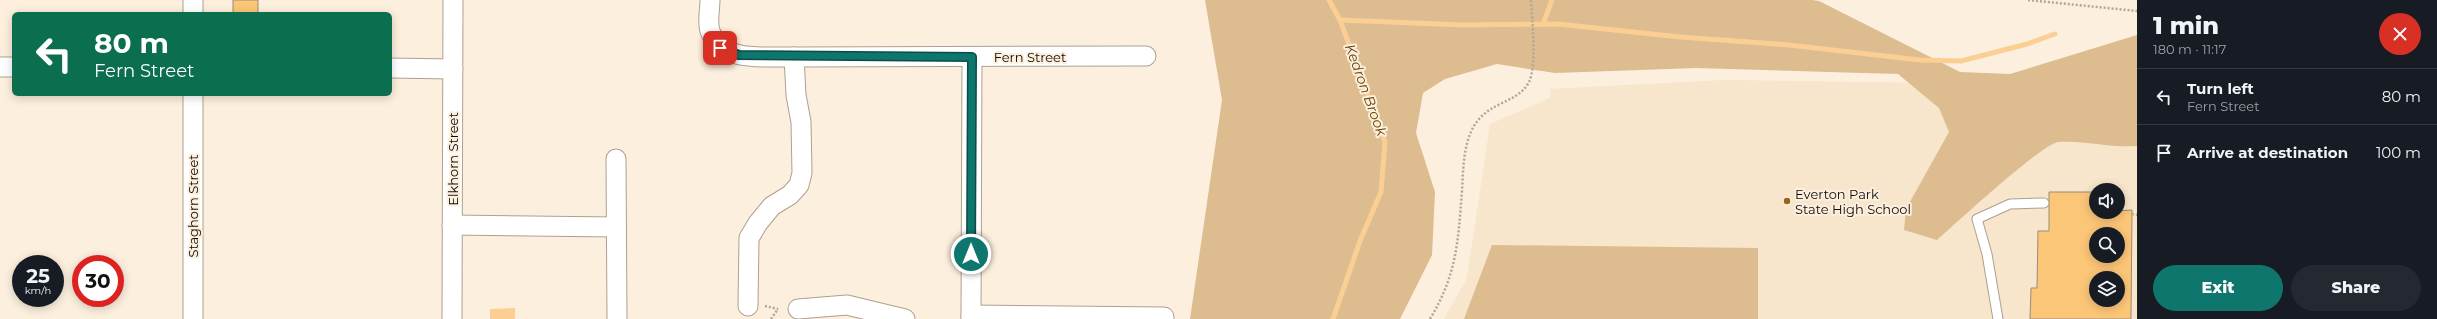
<!DOCTYPE html>
<meta charset="utf-8">
<style>
:root{--surface:#171b24;--page:#242831;--text:#f1f3f6;--muted:#9ea1a6;--line:#363941;--accent:#0f766e}
body{margin:0;font-family:Montserrat,sans-serif;background:var(--page);color:var(--text);height:100vh;display:flex;flex-direction:column;font-size:15px;white-space:nowrap}
*{box-sizing:border-box;margin:0}
p{font-size:13px;color:var(--muted)}
.icon{flex:none;width:22px;height:22px;fill:none;stroke:currentColor;stroke-width:2;stroke-linecap:round;stroke-linejoin:round}
.map{position:relative;flex:1;overflow:hidden}
.side{display:flex;flex-direction:column;background:var(--surface);width:300px}
.side>*{flex:none}
.banner{position:absolute;left:12px;top:12px;width:380px;height:84px;border-radius:6px;box-shadow:0 2px 10px #0003;background:#0b6e4f;color:#fff;overflow:hidden}
.tools{position:absolute;left:2089px;top:183px;display:grid;gap:8px}
.tools a{display:grid;place-items:center;width:36px;height:36px;border-radius:50%;background:var(--surface);box-shadow:0 2px 10px #0003;font-size:20px}
.speed{position:absolute;left:12px;top:255px;display:flex;gap:8px;font-size:20px;font-weight:700;text-align:center}
.speed>*{display:grid;place-content:center;width:52px;height:52px;border-radius:50%;background:var(--surface);box-shadow:0 2px 10px #0003;line-height:1}
.speed small{font-size:10px;font-weight:400}
.speed .limit{border:6px solid #d22;background:#fff;color:#111}
.pin{position:absolute;display:grid;place-items:center;width:34px;height:34px;color:#fff;margin:-17px;border-radius:8px;box-shadow:0 2px 6px #0006}
.me{position:absolute;width:44px;margin:-22px;rotate:0deg;stroke-linejoin:round;filter:drop-shadow(0 0 3px #0008)}
.turn{display:flex;align-items:center;gap:14px;height:84px;padding:0 16px;font-size:18px}
.turn .icon{width:52px;height:52px;stroke-width:2.5}
.turn b{display:block;font-size:28px;line-height:34px}
.round{display:grid;place-items:center;flex:none;width:42px;height:42px;border-radius:21px;background:var(--page)}
.summary{display:flex;align-items:center;justify-content:space-between;height:68px;padding:0 16px}
h1{font-size:24px;font-weight:800;line-height:30px}
.action{display:flex;gap:8px;margin-top:auto;padding:8px 16px}
.action a{flex:1;height:46px;border-radius:24px;background:var(--accent);color:#fff;font-size:16px;font-weight:800;line-height:46px;text-align:center}
.action a+a{background:var(--page);color:var(--text)}
ul{padding:0;list-style:none}
li{display:flex;align-items:center;gap:12px;height:56px;padding:0 16px;border-top:1px solid var(--line)}
li div{flex:1}
li b{display:block;font-size:15px}
li em{font-style:normal}
main{display:flex;flex:1;min-height:0}
.map>svg:first-child{display:block}
.built{fill:#f7e5cc;fill-rule:evenodd}
.green{fill:#ddbc8f}
.water{fill:#fbcf93}
.lines{fill:none;stroke-linecap:round;stroke-linejoin:round}
.stream{stroke:#fbcf93;stroke-width:5}
.building{fill:#fcc678;stroke:#988b7b;fill-rule:evenodd}
.lane-casing{stroke:#ada090;stroke-width:11}
.street-casing{stroke:#ada090;stroke-width:21}
.path{stroke:#b1a799;stroke-width:2.5;stroke-dasharray:2 2;stroke-linecap:butt}
.lane{stroke:#fff;stroke-width:9}
.street{stroke:#fff;stroke-width:19}
.route-casing{stroke:#0a4d48;stroke-width:10}
.route{stroke:#0f766e;stroke-width:7}
.poi-dot{fill:#966717;stroke:#fcefdd;stroke-width:1.5}
.labels{text-anchor:middle;stroke-width:4;stroke-linejoin:round;paint-order:stroke}
.street-label{font-size:13px;fill:#0f0a05;stroke:#fcefdd}
.poi-label{font-size:13px;fill:#0f0a05;stroke:#fcefdd;text-anchor:start}
.water-label{font-size:14px;font-style:italic;fill:#694606;stroke:#fcefdd}
</style>
<main>
<div class="map">
<svg width="2137" height="319" viewBox="0 0 2137 319">
<rect width="100%" height="100%" fill="#fcefdd"/>
<path class="built" d="M1724,80L2137,86V319H1444L1467,278L1490,124L1550,98V89ZM2096,190H2118V212H2096ZM2096,234H2118V256H2096ZM2096,278H2118V300H2096Z"/>
<g class="green">
<path d="M1205,0H1812L1819,1L1960,72L2010,74L2137,35V146C2110,148 2084,140 2058,142C2042,144 1955,224 1937,240L1904,230L1906,209L1949,132L1939,108L1898,74L1696,68L1555,73L1497,64L1445,79L1423,93L1416,133L1435,192L1432,255L1400,319H1190L1222,100Z"/>
<path d="M1492,245L1758,248V319H1464Z"/>
</g>
<path class="water" d="M515,308V319H490V309Z"/>
<g class="lines">
<g class="stream">
<path d="M1329,0L1340,20L1385,142L1381,192L1360,241L1333,319"/>
<path d="M1340,20L1463,25L1558,24L1680,37L1789,45L1920,60L1961,61L2027,44L2055,34"/>
<path d="M1543,24L1552,0"/>
</g>
</g>
<g class="building">
<rect x="233" y="0" width="25" height="14"/>
<path d="M2049,192H2096V212L2132,210L2131,319H2030L2031,288H2037L2038,231H2049ZM2096,234H2118V256H2096ZM2096,278H2118V300H2096Z"/>
</g>
<g class="lines">
<g class="lane-casing">
<path id="lane" d="M1998,319L1987,254L1977,219L2010,204L2044,203"/>
</g>
<g class="street-casing">
<g id="street">
<path d="M710,0C710,9 707,22 710,31C722,64 766,56 794,57L1146,56"/>
<path d="M193,14V0"/>
<path d="M0,67H14"/>
<path d="M390,68L453,69"/>
<path d="M616,159L617,319"/>
<path d="M452,225L616,227"/>
<path d="M748,306L749,238L758,223L772,206L790,195L799,185L802,173L801,122L796,95L794,57"/>
<path d="M798,309L847,305L905,319"/>
<path d="M971,315L1164,317"/>
<path d="M193,319V94"/>
<path d="M452,319L453,0"/>
<path d="M971,319L972,57"/>
</g>
</g>
<g class="path">
<path d="M2028,0L2137,11"/>
<path d="M2132,214L2137,215"/>
<path d="M765,306L778,309"/>
<path d="M771,319L778,309"/>
<path d="M1430,319C1457,274 1458,242 1462,191C1463,174 1463,157 1468,140C1480,99 1516,107 1529,82C1537,66 1532,19 1531,0"/>
</g>
<use href="#lane" class="lane"/>
<use href="#street" class="street"/>
</g>
<g class="lines">
<g class="route-casing">
<path id="route" d="M720,48L739,55L972,57L971,254"/>
</g>
<use href="#route" class="route"/>
</g>
<circle class="poi-dot" cx="1787" cy="201" r="4"/>
<g class="labels">
<g class="street-label">
<text x="1030" y="62">Fern Street</text>
<text transform="translate(453 159) rotate(-90)" y="5">Elkhorn Street</text>
<text transform="translate(193 206) rotate(-90)" y="5">Staghorn Street</text>
</g>
<g class="poi-label">
<text x="1795" y="199">Everton Park<tspan x="1795" dy="15">State High School</tspan></text>
</g>
<g class="water-label">
<text transform="translate(1366 90) rotate(70)" y="5">Kedron Brook</text>
</g>
</g>
</svg>
<div class="tools">
<a><svg class="icon" aria-label="sound" viewBox="0 0 24 24"><path d="M4 9h4l5-4v14l-5-4H4zM17 9q2 3 0 6"/></svg></a>
<a><svg class="icon" aria-label="search" viewBox="0 0 24 24"><circle cx="10" cy="10" r="6"/><path d="M15 15l6 6"/></svg></a>
<a><svg class="icon" aria-label="layers" viewBox="0 0 24 24"><path d="M12 4l9 5-9 5-9-5zM3 14l9 5 9-5"/></svg></a>
</div>
<div class="speed"><div>25<small>km/h</small></div><div class="limit">30</div></div>
<div class="pin" style="left:720px;top:48px;background:#d93025"><svg class="icon" aria-label="arrive" viewBox="0 0 24 24"><path d="M6 21V4h12l-3 4 3 4H6"/></svg></div>
<svg class="me" style="left:971px;top:254px" viewBox="-20 -20 40 40"><circle r="17" fill="#0f766e" stroke="#fff" stroke-width="3"/><path d="M0-11L8 9 0 5-8 9z" fill="#fff"/></svg>
<div class="banner">
<div class="turn"><svg class="icon" aria-label="left" viewBox="0 0 24 24"><path d="M17 20v-9H6M10 6l-5 5 5 5"/></svg><div><b>80 m</b>Fern Street</div></div>
</div>
</div>
<section class="side">
<div class="summary"><div><h1>1 min</h1><p>180 m · 11:17</p></div><a class="round" style="background:#d93025;color:#fff"><svg class="icon" aria-label="close" viewBox="0 0 24 24"><path d="M6 6l12 12M18 6L6 18"/></svg></a></div>
<ul>
<li><svg class="icon" aria-label="left" viewBox="0 0 24 24"><path d="M17 20v-9H6M10 6l-5 5 5 5"/></svg><div><b>Turn left</b><p>Fern Street</p></div><em>80 m</em></li>
<li><svg class="icon" aria-label="arrive" viewBox="0 0 24 24"><path d="M6 21V4h12l-3 4 3 4H6"/></svg><div><b>Arrive at destination</b></div><em>100 m</em></li>
</ul>
<div class="action"><a>Exit</a><a>Share</a></div>
</section>
</main>
